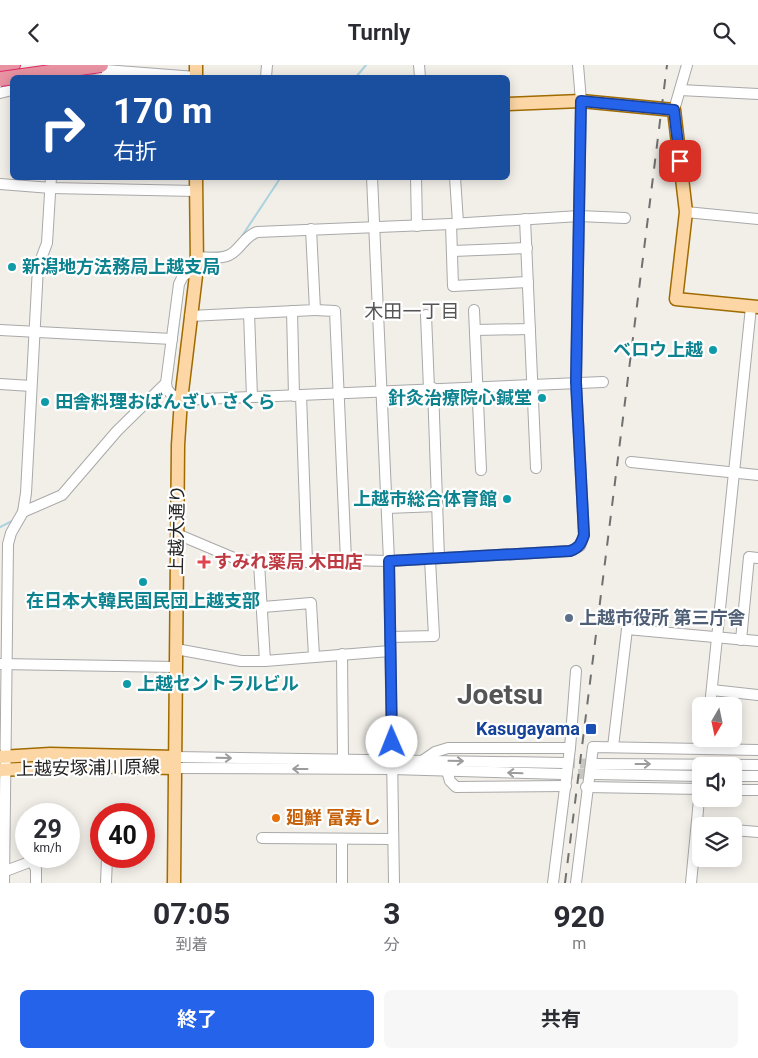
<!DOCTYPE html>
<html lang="ja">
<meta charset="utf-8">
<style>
:root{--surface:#fff;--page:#f7f7f7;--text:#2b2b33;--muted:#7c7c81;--accent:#2563eb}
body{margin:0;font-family:Roboto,"Noto Sans JP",sans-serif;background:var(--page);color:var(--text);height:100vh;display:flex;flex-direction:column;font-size:19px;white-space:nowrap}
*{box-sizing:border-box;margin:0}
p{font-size:16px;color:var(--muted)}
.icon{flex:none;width:28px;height:28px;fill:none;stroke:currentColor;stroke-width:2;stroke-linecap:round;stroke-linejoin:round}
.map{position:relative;height:818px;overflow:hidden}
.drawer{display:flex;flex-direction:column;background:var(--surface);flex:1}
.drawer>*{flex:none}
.banner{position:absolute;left:10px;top:10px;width:500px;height:105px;border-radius:8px;box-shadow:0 2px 12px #0003;background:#1a4fa0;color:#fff;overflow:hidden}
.needle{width:32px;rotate:189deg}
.controls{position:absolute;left:692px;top:632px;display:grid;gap:10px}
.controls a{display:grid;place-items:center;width:50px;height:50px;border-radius:8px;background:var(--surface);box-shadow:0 2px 12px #0003;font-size:25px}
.speed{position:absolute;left:15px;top:738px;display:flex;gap:10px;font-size:25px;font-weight:700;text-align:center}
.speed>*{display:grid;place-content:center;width:65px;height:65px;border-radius:50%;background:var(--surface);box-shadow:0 2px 12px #0003;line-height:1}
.speed small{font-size:12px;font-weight:400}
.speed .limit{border:8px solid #d22;background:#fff;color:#111}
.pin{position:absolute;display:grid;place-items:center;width:42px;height:42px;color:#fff;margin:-21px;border-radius:10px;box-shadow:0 2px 8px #0006}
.me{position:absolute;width:55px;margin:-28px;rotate:359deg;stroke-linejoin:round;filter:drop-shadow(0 0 4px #0008)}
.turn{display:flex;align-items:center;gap:18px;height:105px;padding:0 20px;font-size:22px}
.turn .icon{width:65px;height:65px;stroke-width:2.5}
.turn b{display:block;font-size:35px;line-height:42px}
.eta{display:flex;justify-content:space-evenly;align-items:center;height:85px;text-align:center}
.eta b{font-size:30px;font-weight:700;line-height:35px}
.cta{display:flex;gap:10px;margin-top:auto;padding:10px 20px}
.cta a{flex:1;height:58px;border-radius:8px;background:var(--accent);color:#fff;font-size:20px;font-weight:700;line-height:58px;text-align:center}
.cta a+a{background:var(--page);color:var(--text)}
header{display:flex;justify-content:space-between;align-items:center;height:65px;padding:0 20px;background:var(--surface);font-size:22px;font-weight:700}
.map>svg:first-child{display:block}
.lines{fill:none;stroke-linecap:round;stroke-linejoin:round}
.stream{stroke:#aad3df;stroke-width:2}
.minor-tunnel{stroke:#c8c6c1;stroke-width:10;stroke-dasharray:10 5;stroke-linecap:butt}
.minor-casing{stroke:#a9a9a9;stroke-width:12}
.major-casing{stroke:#a06b00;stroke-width:15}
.highway-casing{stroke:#dc2a67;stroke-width:16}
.minor{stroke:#fff;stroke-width:10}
.major{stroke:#fcd6a4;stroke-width:12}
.highway{stroke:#e892a2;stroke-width:14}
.rail{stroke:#707070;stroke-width:2;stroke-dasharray:10 10;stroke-linecap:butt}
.highway-bridge-casing{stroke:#dc2a67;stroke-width:16;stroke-linecap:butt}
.highway-bridge{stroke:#e892a2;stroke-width:14}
.oneway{stroke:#9c9c9c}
.route-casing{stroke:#184099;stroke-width:12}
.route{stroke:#2563eb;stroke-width:9}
.culture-dot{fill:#0f9aa8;stroke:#fff;stroke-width:2}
.health-dot{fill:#e0444e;stroke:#fff;stroke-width:2}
.service-dot{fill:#5c6f8a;stroke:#fff;stroke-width:2}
.transit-dot{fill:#1a4fb4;stroke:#fff;stroke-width:2}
.food-dot{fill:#e8710a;stroke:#fff;stroke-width:2}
.labels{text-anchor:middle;stroke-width:4.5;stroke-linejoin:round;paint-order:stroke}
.culture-label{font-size:18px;font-weight:bold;fill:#0d838f;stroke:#fff;text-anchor:start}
.street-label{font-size:18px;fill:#222;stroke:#fff}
.health-label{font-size:18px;font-weight:bold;fill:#be3a42;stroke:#fff;text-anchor:start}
.service-label{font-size:18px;font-weight:bold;fill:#4e5e75;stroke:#fff;text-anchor:start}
.transit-label{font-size:18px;font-weight:bold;fill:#164399;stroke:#fff;text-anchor:end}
.food-label{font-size:18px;font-weight:bold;fill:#c56008;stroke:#fff;text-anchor:start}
.neighbourhood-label{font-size:19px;fill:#555;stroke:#fff}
.town-label{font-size:28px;font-weight:bold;fill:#555;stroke:#fff}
</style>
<header><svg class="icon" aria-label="back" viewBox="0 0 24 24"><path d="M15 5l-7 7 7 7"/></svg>Turnly<svg class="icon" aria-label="search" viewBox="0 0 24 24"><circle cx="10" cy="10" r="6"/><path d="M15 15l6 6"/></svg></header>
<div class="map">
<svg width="758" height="818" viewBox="0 0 758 818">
<rect width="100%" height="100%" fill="#f2efe9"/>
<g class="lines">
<g class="stream">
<path d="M356,12L366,0"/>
<path d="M242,171L281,112"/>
<path d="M205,188L225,187"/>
<path d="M171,317L181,241"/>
<path d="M0,462L14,455"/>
</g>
<g class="minor-tunnel">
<path d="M565,698L594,699"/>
<path d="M563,709H592"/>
</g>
<g class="minor-casing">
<g id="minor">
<path d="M419,0L420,12"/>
<path d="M92,4L196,12"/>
<path d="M266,12L267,0"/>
<path d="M680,25L758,29"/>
<path d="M0,28L12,25"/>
<path d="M674,45L687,0"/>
<path d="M372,112L389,496L394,818"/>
<path d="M416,112L417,161"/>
<path d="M455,112L458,158"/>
<path d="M0,119L51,123L196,126"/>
<path d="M686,147L758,154"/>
<path d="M525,154L536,403"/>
<path d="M451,159L453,221L528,217"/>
<path d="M453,186L527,183"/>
<path d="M196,192C209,192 225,196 235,186C243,179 246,171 257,167L451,159L579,151L625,153"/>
<path d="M197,202L183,211L179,219L166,318C166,327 173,331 181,335L603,317"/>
<path d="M315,245L335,246L346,495"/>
<path d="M474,245L481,405"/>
<path d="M292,246L294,331"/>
<path d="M249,248L252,332"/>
<path d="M426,250L429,324"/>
<path d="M190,251L315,245L311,164"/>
<path d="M0,265L172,274"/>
<path d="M475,265L530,264"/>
<path d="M0,319L31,321"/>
<path d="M433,323L439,493"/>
<path d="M301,330L307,497"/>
<path d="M631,397L758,410"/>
<path d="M387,443L438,441"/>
<path d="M23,447L62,430L117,366L166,318"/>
<path d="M177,469L234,493L259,498L346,495L389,496L570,486L580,481L584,470L576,317L581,36L578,0"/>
<path d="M259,498L265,596L390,586"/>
<path d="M263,542L311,538L314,591"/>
<path d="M390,572L434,571L430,494"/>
<path d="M741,575L749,492L758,493"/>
<path d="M176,584L241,596H265"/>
<path d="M342,589L343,695"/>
<path d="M0,599L175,602"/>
<path d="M712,625L758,630"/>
<path d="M710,641L751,242"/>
<path d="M613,682L627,564L758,576"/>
<path d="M175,692L565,698"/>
<path d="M422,696L435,687L448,683H570"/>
<path d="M594,699L758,700"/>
<path d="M175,703L392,704L563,709"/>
<path d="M447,706L450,716L456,722L566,721"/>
<path d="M592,709L701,711"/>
<path d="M734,711H758"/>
<path d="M586,722L701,724"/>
<path d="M734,725H758"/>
<path d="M734,765L758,767"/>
<path d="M262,773L392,774"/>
<path d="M3,807L32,796L36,804V818"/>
<path d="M4,818L8,479L11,468L23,447L26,428L38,202L47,178L51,112"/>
<path d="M106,818L107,793"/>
<path d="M342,818V775"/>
<path d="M553,818L570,683L576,606"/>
<path d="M576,818L593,682L758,685"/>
<path d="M691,818L700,724"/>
</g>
</g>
<g class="major-casing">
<g id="major">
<path d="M196,0V12"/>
<path d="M508,39L581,36L674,45L686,147L676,234L758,242"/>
<path d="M0,692L50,689L175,692"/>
<path d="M0,705L79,701L175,703"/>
<path d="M174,818L178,380L181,335L197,202L196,112"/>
</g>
</g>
<g class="highway-casing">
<path id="highway" d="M0,2L13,0"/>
</g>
<use href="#minor" class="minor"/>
<use href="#major" class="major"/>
<use href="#highway" class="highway"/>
<path class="rail" d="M565,818L667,0"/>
<g class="highway-bridge-casing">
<path id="highway-bridge" d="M0,14L101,0"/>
</g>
<use href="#highway-bridge" class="highway-bridge"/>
</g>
<defs><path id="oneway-shaft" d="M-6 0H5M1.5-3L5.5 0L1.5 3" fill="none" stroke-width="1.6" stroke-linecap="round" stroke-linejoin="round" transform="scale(1.25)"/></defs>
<g class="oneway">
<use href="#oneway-shaft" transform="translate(224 693) rotate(1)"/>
<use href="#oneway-shaft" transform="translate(456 696) rotate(1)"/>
<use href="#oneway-shaft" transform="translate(643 699)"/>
<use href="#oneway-shaft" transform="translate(300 704) rotate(-180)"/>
<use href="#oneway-shaft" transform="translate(515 708) rotate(-178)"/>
</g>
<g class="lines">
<g class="route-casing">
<path id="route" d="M392,677L389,496L570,486C579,483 581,479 584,470L576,317L581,36L674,45L680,96"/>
</g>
<use href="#route" class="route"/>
</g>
<g class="culture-dot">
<circle cx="12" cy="202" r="5"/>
<circle cx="713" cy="285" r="5"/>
<circle cx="542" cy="333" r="5"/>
<circle cx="45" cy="337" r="5"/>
<circle cx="507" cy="434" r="5"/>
<circle cx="143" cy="517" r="5"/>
<circle cx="127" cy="619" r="5"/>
</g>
<path class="health-dot" d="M201.5 489.5h5v5h5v5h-5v5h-5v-5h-5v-5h5z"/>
<circle class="service-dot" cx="569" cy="553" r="5"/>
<rect class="transit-dot" x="585" y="658" width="12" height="12" rx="2.5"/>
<circle class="food-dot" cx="276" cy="753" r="5"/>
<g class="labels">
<g class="culture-label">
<text x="22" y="208">新潟地方法務局上越支局</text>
<text x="703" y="291" text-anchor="end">ベロウ上越</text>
<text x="532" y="339" text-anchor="end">針灸治療院心鍼堂</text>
<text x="55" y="343">田舎料理おばんざい さくら</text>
<text x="497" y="440" text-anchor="end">上越市総合体育館</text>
<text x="143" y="542" text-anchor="middle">在日本大韓民国民団上越支部</text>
<text x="137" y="625">上越セントラルビル</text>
</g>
<g class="street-label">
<text transform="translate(177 465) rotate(-89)" y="6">上越大通り</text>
<text transform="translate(88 703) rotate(-1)" y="6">上越安塚浦川原線</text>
</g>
<g class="health-label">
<text x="214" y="503">すみれ薬局 木田店</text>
</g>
<g class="service-label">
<text x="579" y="559">上越市役所 第三庁舎</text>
</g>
<g class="transit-label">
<text x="580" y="670">Kasugayama</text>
</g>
<g class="food-label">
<text x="286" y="759">廻鮮 富寿し</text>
</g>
<g class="neighbourhood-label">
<text x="412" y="253">木田一丁目</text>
</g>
<g class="town-label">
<text x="500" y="639">Joetsu</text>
</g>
</g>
</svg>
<div class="controls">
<a><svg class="needle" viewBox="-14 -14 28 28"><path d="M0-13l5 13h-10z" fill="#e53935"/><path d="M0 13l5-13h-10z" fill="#7c7c81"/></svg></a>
<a><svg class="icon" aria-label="sound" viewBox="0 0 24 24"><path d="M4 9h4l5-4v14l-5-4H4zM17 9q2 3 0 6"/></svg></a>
<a><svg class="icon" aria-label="layers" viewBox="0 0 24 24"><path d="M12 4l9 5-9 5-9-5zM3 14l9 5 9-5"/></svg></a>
</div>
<div class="speed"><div>29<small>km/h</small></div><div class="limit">40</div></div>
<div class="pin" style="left:680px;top:96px;background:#d93025"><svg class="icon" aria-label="arrive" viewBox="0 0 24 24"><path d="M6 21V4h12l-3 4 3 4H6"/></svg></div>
<svg class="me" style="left:392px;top:677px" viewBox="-20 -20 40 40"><circle r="19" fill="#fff"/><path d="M0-13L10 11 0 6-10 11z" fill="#2563eb"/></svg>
<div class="banner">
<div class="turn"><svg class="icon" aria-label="right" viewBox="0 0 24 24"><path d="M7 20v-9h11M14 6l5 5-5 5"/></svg><div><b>170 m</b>右折</div></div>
</div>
</div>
<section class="drawer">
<div class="eta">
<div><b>07:05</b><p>到着</p></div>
<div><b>3</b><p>分</p></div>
<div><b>920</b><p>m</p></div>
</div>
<div class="cta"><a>終了</a><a>共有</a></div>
</section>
